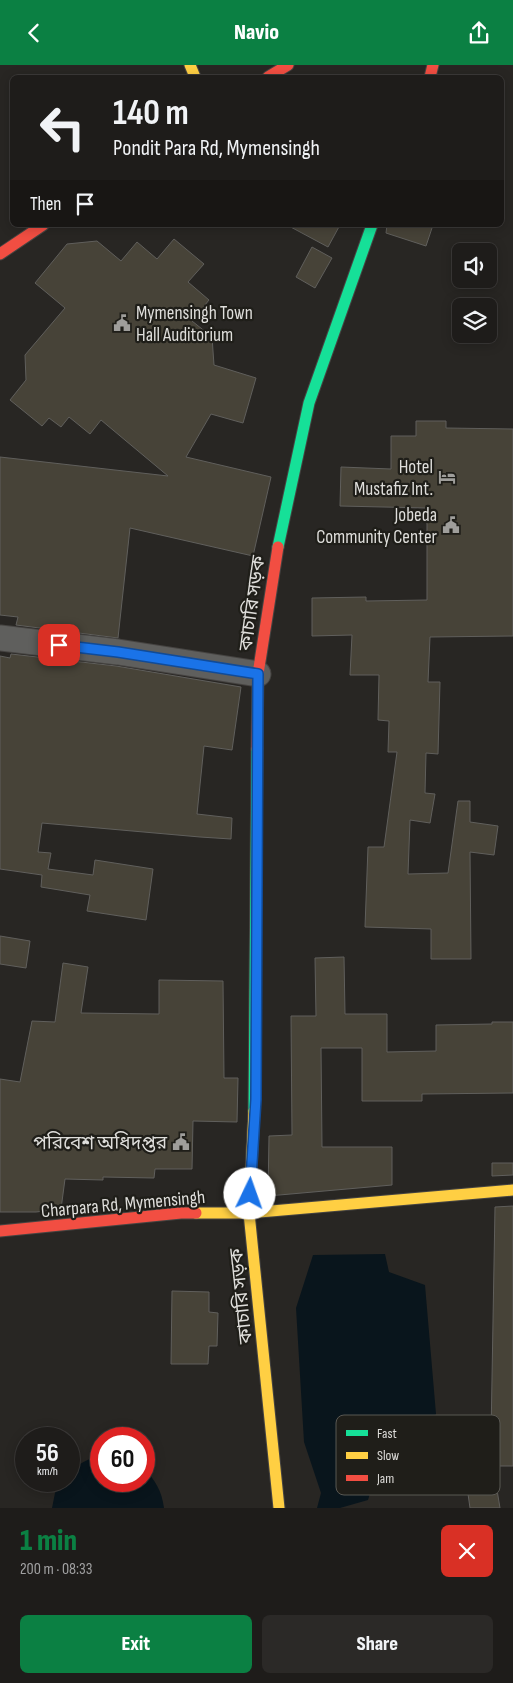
<!DOCTYPE html>
<meta charset="utf-8">
<style>
:root{--surface:#1e1c1a;--page:#2b2927;--text:#f1f3f6;--muted:#a1a1a2;--line:#3c3a39;--accent:#0b8043}
body{margin:0;font-family:"Sofia Sans Condensed","Noto Sans Bengali",sans-serif;background:var(--page);color:var(--text);height:100vh;display:flex;flex-direction:column;font-size:19px;white-space:nowrap}
*{box-sizing:border-box;margin:0}
p{font-size:16px;color:var(--muted)}
.icon{flex:none;width:28px;height:28px;fill:none;stroke:currentColor;stroke-width:2;stroke-linecap:round;stroke-linejoin:round}
.map{position:relative;height:1443px;overflow:hidden}
.side{display:flex;flex-direction:column;background:var(--surface);flex:1}
.side>*{flex:none}
.guide{position:absolute;left:10px;top:10px;width:494px;height:152px;border-radius:8px;box-shadow:0 2px 12px #0003,0 0 0 1px var(--line);background:#1e1c1a;color:var(--text);overflow:hidden}
.buttons{position:absolute;left:452px;top:178px;display:grid;gap:10px}
.buttons a{display:grid;place-items:center;width:45px;height:45px;border-radius:8px;background:var(--surface);box-shadow:0 2px 12px #0003,0 0 0 1px var(--line);font-size:25px}
.speed{position:absolute;left:15px;top:1362px;display:flex;gap:10px;font-size:25px;font-weight:700;text-align:center}
.speed>*{display:grid;place-content:center;width:65px;height:65px;border-radius:50%;background:var(--surface);box-shadow:0 2px 12px #0003,0 0 0 1px var(--line);line-height:1}
.speed small{font-size:12px;font-weight:400}
.speed .limit{border:8px solid #d22;background:#fff;color:#111}
.pin{position:absolute;display:grid;place-items:center;width:42px;height:42px;color:#fff;margin:-21px;border-radius:10px;box-shadow:0 2px 8px #0006}
.me{position:absolute;width:55px;margin:-28px;rotate:3deg;stroke-linejoin:round;filter:drop-shadow(0 0 4px #0008)}
.turn{display:flex;align-items:center;gap:18px;height:105px;padding:0 20px;font-size:22px}
.turn .icon{width:65px;height:65px;stroke-width:2.5}
.turn b{display:block;font-size:35px;line-height:42px}
.then{display:flex;align-items:center;height:48px;padding:0 20px;background:#0003;gap:10px;font-size:19px}
.round{display:grid;place-items:center;flex:none;width:52px;height:52px;border-radius:8px;background:var(--page)}
.headline{display:flex;align-items:center;justify-content:space-between;height:85px;padding:0 20px}
h1{font-size:30px;font-weight:800;line-height:38px;color:var(--accent)}
.cta{display:flex;gap:10px;margin-top:auto;padding:10px 20px}
.cta a{flex:1;height:58px;border-radius:8px;background:var(--accent);color:#fff;font-size:20px;font-weight:800;line-height:58px;text-align:center}
.cta a+a{background:var(--page);color:var(--text)}
header{display:flex;justify-content:space-between;align-items:center;height:65px;padding:0 20px;background:var(--accent);color:#fff;font-size:22px;font-weight:800}
.map>svg:first-child{display:block}
.water{fill:#09151c}
.building{fill:#474338;stroke:#605f5c}
.lines{fill:none;stroke-linecap:round;stroke-linejoin:round}
.street-casing{stroke:#464442;stroke-width:27}
.fast-casing{stroke:#464442;stroke-width:13}
.slow-casing{stroke:#464442;stroke-width:13}
.jam-casing{stroke:#464442;stroke-width:13}
.street{stroke:#5f5f5d;stroke-width:25}
.fast{stroke:#16e098;stroke-width:11}
.slow{stroke:#ffcf43;stroke-width:11}
.jam{stroke:#f24e42;stroke-width:11}
.route-casing{stroke:#114b97;stroke-width:12}
.route{stroke:#1a73e8;stroke-width:9}
.labels{text-anchor:middle;stroke-width:4.5;stroke-linejoin:round;paint-order:stroke}
.poi-label{font-size:19px;fill:#dfdedb;stroke:#1f1e19;text-anchor:end}
.street-label{font-size:19px;fill:#dfdedb;stroke:#1f1e19}
.key{fill:#1f1e19;stroke:#595853;stroke-width:1}
.key-label{font-size:14px;fill:#dfdedb}
</style>
<header><svg class="icon" aria-label="back" viewBox="0 0 24 24"><path d="M15 5l-7 7 7 7"/></svg>Navio<svg class="icon" aria-label="share" viewBox="0 0 24 24"><path d="M12 15V3M7 8l5-5 5 5M5 13v7h14v-7"/></svg></header>
<div class="map">
<svg width="513" height="1443" viewBox="0 0 513 1443">
<rect width="100%" height="100%" fill="#282623"/>
<g class="water">
<path d="M385,1189L389,1207L425,1220L436,1349L426,1365L435,1398L378,1402L368,1435L340,1443H317L321,1428L304,1377L296,1243L313,1190Z"/>
<path d="M101,1391V1416H144V1403C155,1415 162,1426 164,1443H52L55,1428L62,1416H69V1408C78,1399 88,1393 101,1391Z"/>
</g>
<g class="building">
<path d="M287,160H340L328,182Z"/>
<path d="M387,160H433L426,181L386,168Z"/>
<path d="M174,174L204,199L188,217L209,235L192,256L212,272L214,300L256,313L243,358L211,349L186,392L271,412L253,491L130,463L118,573L16,560L18,552L0,550V392L168,411L101,355L90,369L69,352L61,362L49,353L42,361L10,335L26,315L25,290L65,243L35,218L67,179L97,176L121,196L137,177L157,194Z"/>
<path d="M312,182L332,193L315,223L296,212Z"/>
<path d="M416,356H446V363L513,364V571L430,572L428,617H440L438,689L426,688L425,728L435,729L430,758L410,755L408,809L448,808L458,736H470V757L498,761L494,790L470,787L471,894H431V864L365,862L368,782H384L397,687H388L389,656L378,655L379,610H350L352,570L312,571V533L366,532V536L427,535V443L340,441L341,402L391,404V371H416Z"/>
<path d="M11,589L116,601L241,622L232,685L204,681L197,749L232,753L231,774L200,772L42,758L38,787L51,788L48,804L93,810L95,795L153,804L146,855L87,846L90,830L41,822L42,810L0,804V591L10,593Z"/>
<path d="M0,871L30,876L26,903L0,899Z"/>
<path d="M344,892L345,949H387V987L436,986V960L492,959V957H513V1028L422,1029V1036H362V983H321L322,1082H392V1120L268,1131L269,1071L292,1070L291,951H316L315,893Z"/>
<path d="M63,898L88,902L81,948L159,949V915L223,916L224,1013H238L237,1057L193,1056L192,1104H155L154,1113L103,1112V1115L65,1114L61,1144L36,1147H0V1014L20,1017L32,956L55,957Z"/>
<path d="M492,1098H513V1110L492,1111Z"/>
<path d="M513,1141V1401H493L500,1443H470L466,1415H436V1372L491,1371L495,1142Z"/>
<path d="M172,1226L209,1227V1247L218,1248L217,1281H209L208,1299H171Z"/>
</g>
<g class="lines">
<g class="street-casing">
<path id="street" d="M0,573L118,587L258,609"/>
</g>
<g class="fast-casing">
<g id="fast">
<path d="M278,482L309,338L372,160"/>
<path d="M254,1046L257,684"/>
</g>
</g>
<g class="slow-casing">
<g id="slow">
<path d="M190,0L195,12"/>
<path d="M254,1046L249,1148L279,1443"/>
<path d="M196,1148H249L513,1125"/>
</g>
</g>
<g class="jam-casing">
<g id="jam">
<path d="M268,12L288,0"/>
<path d="M430,12L433,0"/>
<path d="M0,189L43,160"/>
<path d="M257,684L258,609L278,482"/>
<path d="M0,1166L181,1148H196"/>
</g>
</g>
<use href="#street" class="street"/>
<use href="#fast" class="fast"/>
<use href="#slow" class="slow"/>
<use href="#jam" class="jam"/>
</g>
<g class="lines">
<g class="route-casing">
<path id="route" d="M59,580L118,587L258,609L256,1034L250,1129"/>
</g>
<use href="#route" class="route"/>
</g>
<defs>
<g id="civic-bare" transform="scale(1.35)"><path d="M-.6-6.5H3V-4.5H.6V-3L4-1V1h2V6H-6V1h2V-1L-.6-3ZM-1.2 2.5V6h2.4V2.5Z" fill="#9f9e9b" stroke="#1f1e19" stroke-width="2.5" paint-order="stroke"/></g>
<g id="hotel-bare" transform="scale(1.35)"><path d="M-6-4.5h1.5V1H6V5H4.5V3h-9V5H-6ZM-4 0a1.8 1.8 0 1 1 3.6 0ZM.5 0V-2.5h3Q6-2.5 6 0Z" fill="#9f9e9b" stroke="#1f1e19" stroke-width="2.5" paint-order="stroke"/></g>
</defs>
<g fill-rule="evenodd">
<use href="#civic-bare" x="122" y="258"/>
<use href="#hotel-bare" x="447" y="412"/>
<use href="#civic-bare" x="451" y="460"/>
<use href="#civic-bare" x="181" y="1077"/>
</g>
<g class="labels">
<g class="poi-label">
<text x="136" y="254" text-anchor="start">Mymensingh Town<tspan x="136" dy="22">Hall Auditorium</tspan></text>
<text x="433" y="408">Hotel<tspan x="433" dy="22">Mustafiz Int.</tspan></text>
<text x="437" y="456">Jobeda<tspan x="437" dy="22">Community Center</tspan></text>
<text x="167" y="1084">পরিবেশ অধিদপ্তর</text>
</g>
<g class="street-label">
<text transform="translate(251 538) rotate(-82)" y="7">কাচারি সড়ক</text>
<text transform="translate(123 1138) rotate(-5)" y="7">Charpara Rd, Mymensingh</text>
<text transform="translate(240 1231) rotate(-96)" y="7">কাচারি সড়ক</text>
</g>
</g>
<rect x="336" y="1350" width="164" height="80" rx="8" class="key"/>
<rect x="346" y="1365" width="22" height="6" fill="#16e098"/>
<rect x="346" y="1387" width="22" height="7" fill="#ffcf43"/>
<rect x="346" y="1410" width="22" height="6" fill="#f24e42"/>
<g class="key-label">
<text x="377" y="1373">Fast</text>
<text x="377" y="1395">Slow</text>
<text x="377" y="1418">Jam</text>
</g>
</svg>
<div class="buttons">
<a><svg class="icon" aria-label="sound" viewBox="0 0 24 24"><path d="M4 9h4l5-4v14l-5-4H4zM17 9q2 3 0 6"/></svg></a>
<a><svg class="icon" aria-label="layers" viewBox="0 0 24 24"><path d="M12 4l9 5-9 5-9-5zM3 14l9 5 9-5"/></svg></a>
</div>
<div class="speed"><div>56<small>km/h</small></div><div class="limit">60</div></div>
<div class="pin" style="left:59px;top:580px;background:#d93025"><svg class="icon" aria-label="arrive" viewBox="0 0 24 24"><path d="M6 21V4h12l-3 4 3 4H6"/></svg></div>
<svg class="me" style="left:250px;top:1129px" viewBox="-20 -20 40 40"><circle r="19" fill="#fff"/><path d="M0-13L10 11 0 6-10 11z" fill="#1a73e8"/></svg>
<div class="guide">
<div class="turn"><svg class="icon" aria-label="left" viewBox="0 0 24 24"><path d="M17 20v-9H6M10 6l-5 5 5 5"/></svg><div><b>140 m</b>Pondit Para Rd, Mymensingh</div></div>
<div class="then">Then<svg class="icon" aria-label="arrive" viewBox="0 0 24 24"><path d="M6 21V4h12l-3 4 3 4H6"/></svg></div>
</div>
</div>
<section class="side">
<div class="headline"><div><h1>1 min</h1><p>200 m · 08:33</p></div><a class="round" style="background:#d93025;color:#fff"><svg class="icon" aria-label="close" viewBox="0 0 24 24"><path d="M6 6l12 12M18 6L6 18"/></svg></a></div>
<div class="cta"><a>Exit</a><a>Share</a></div>
</section>
